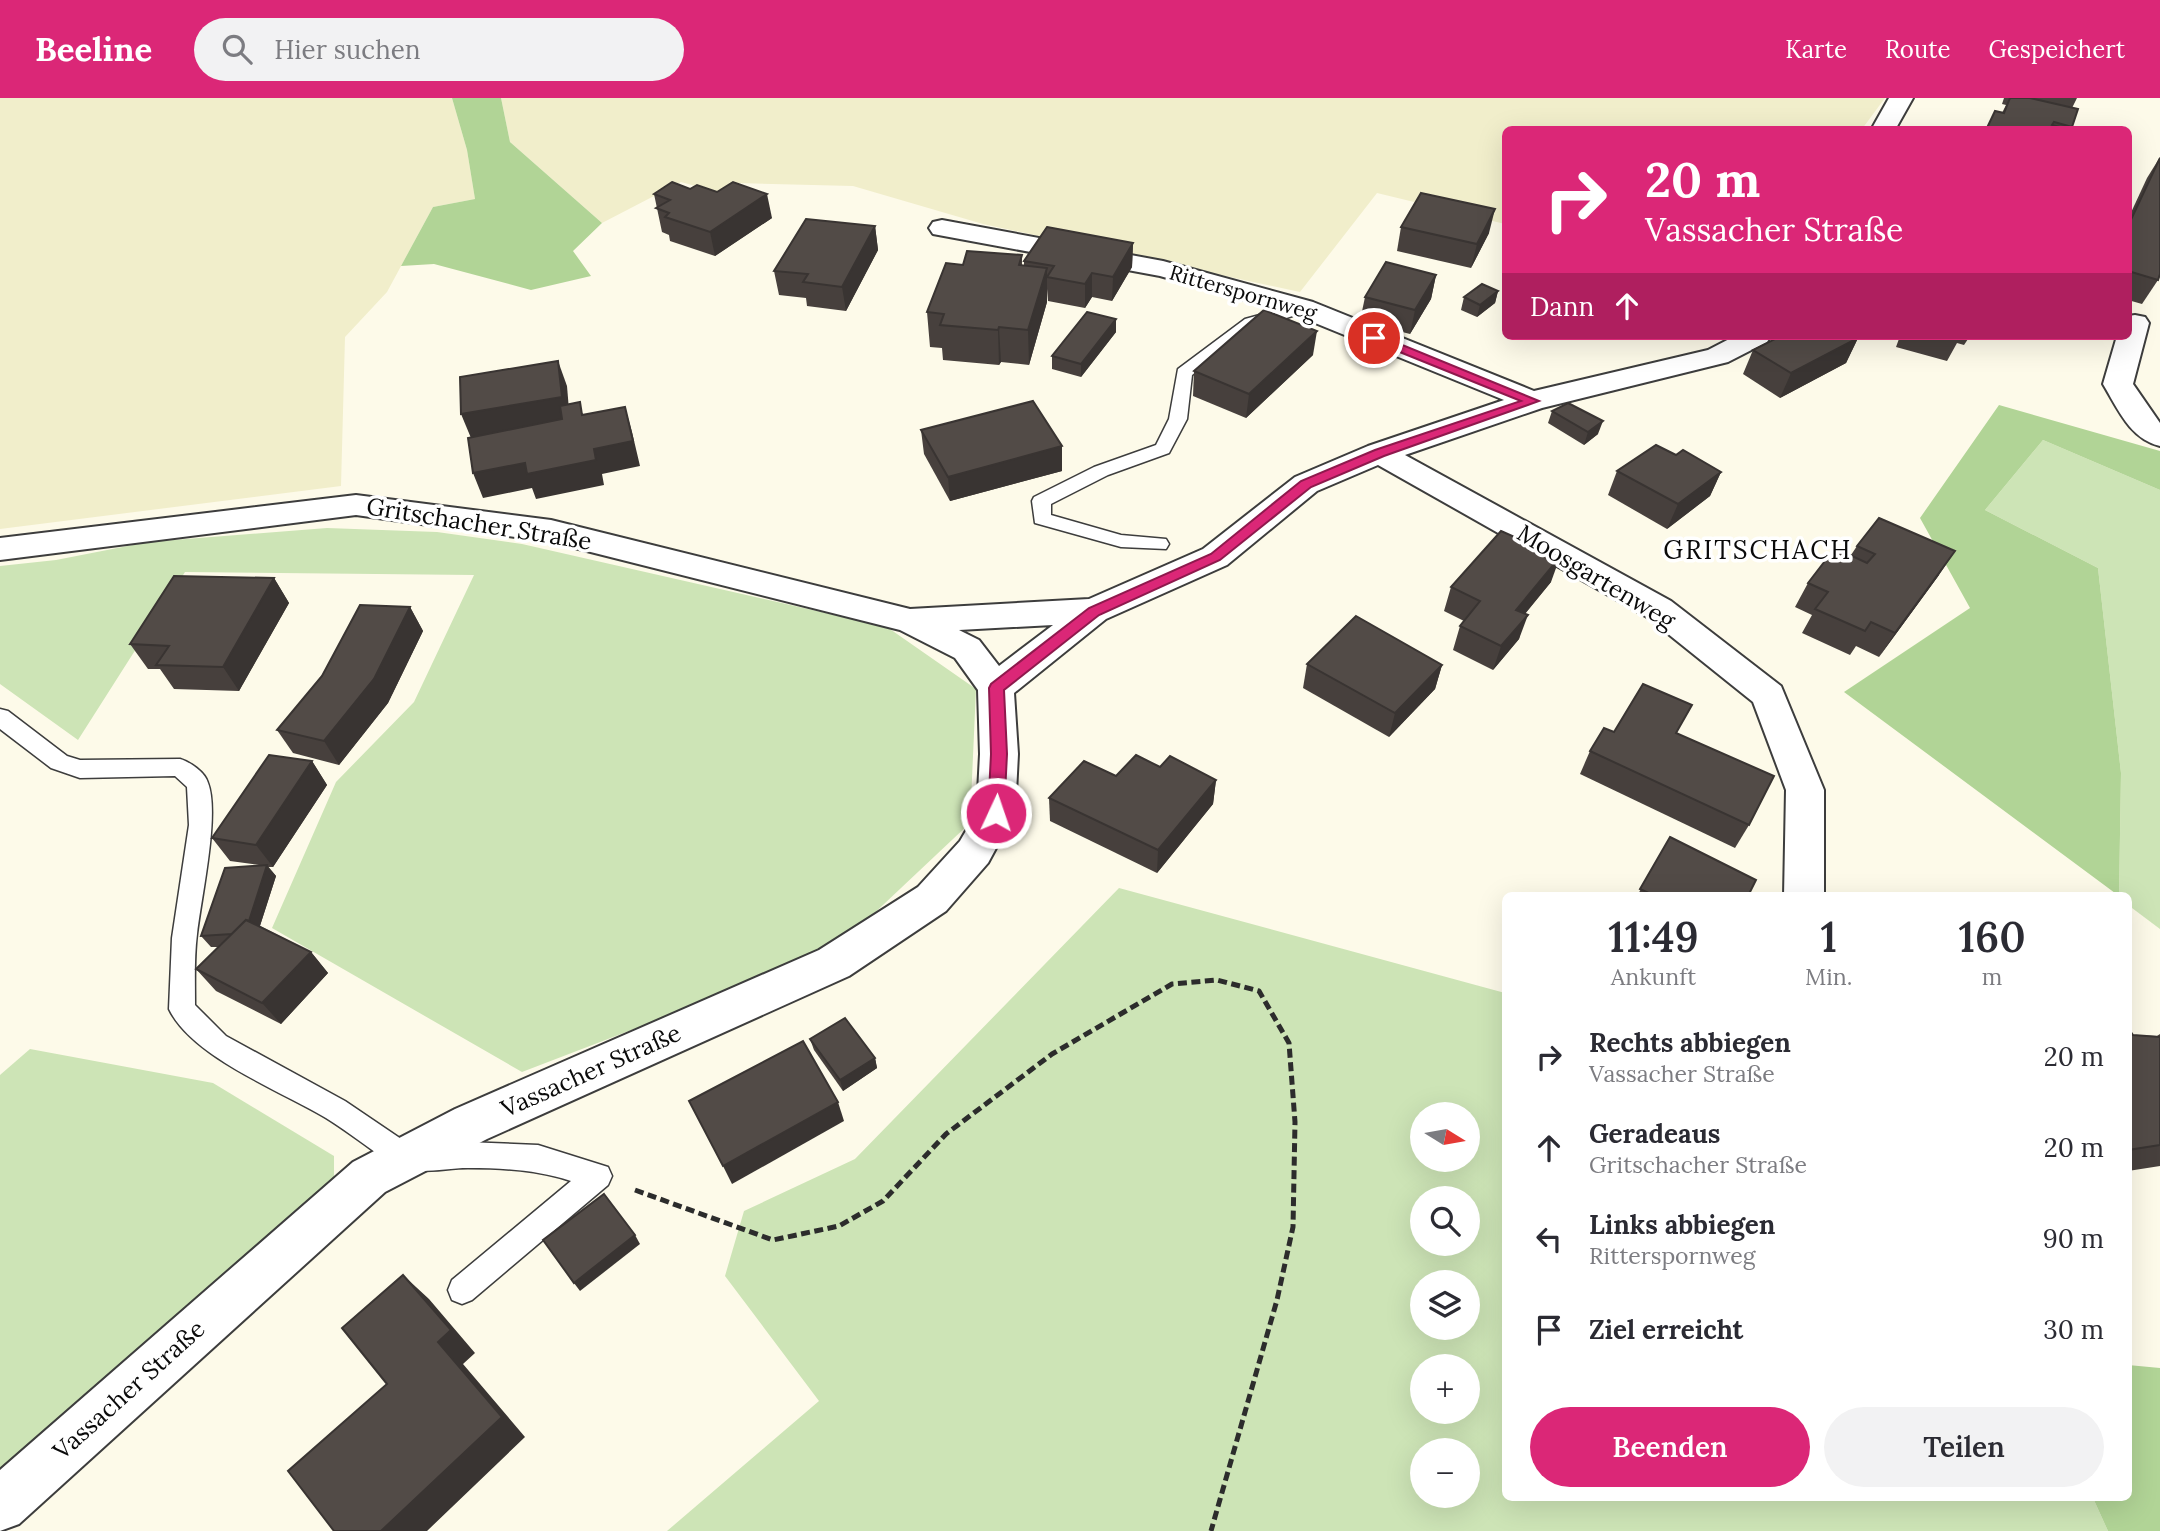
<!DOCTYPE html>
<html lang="de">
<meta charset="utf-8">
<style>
:root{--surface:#fff;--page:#f2f2f3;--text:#2b2b33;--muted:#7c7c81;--accent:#db2777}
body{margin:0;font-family:Lora,serif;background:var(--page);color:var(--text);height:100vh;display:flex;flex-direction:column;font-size:26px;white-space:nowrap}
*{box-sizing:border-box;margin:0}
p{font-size:23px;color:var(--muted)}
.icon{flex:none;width:38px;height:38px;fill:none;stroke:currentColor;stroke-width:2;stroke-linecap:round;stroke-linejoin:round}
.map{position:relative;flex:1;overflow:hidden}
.side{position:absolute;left:1502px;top:794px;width:630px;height:609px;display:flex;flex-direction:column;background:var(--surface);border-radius:10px;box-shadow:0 7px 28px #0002}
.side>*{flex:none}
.guide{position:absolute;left:1502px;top:28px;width:630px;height:214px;border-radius:10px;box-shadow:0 7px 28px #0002;background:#db2777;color:#fff;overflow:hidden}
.needle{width:46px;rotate:101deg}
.buttons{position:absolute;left:1410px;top:1004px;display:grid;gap:14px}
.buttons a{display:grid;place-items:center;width:70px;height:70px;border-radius:50%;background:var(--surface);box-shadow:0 7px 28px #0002;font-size:35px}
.pin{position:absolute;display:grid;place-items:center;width:60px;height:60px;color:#fff;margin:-30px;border:4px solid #fff;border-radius:50%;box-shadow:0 2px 7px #0007}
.me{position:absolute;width:77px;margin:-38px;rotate:3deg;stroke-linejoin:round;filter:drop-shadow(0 0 5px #0008)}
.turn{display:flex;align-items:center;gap:24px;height:147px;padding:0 28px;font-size:32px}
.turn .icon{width:91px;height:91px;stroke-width:2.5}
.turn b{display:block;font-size:49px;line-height:60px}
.then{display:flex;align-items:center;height:66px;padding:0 28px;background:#0003;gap:14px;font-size:26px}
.eta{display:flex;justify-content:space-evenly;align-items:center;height:119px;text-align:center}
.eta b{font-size:42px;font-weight:600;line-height:49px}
.primary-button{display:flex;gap:14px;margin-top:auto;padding:14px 28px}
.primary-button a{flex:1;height:80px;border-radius:42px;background:var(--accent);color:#fff;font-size:28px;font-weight:600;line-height:80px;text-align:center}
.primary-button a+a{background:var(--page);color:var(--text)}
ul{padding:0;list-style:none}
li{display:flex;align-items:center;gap:21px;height:91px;padding:0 28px}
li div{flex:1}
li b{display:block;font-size:26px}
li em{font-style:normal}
header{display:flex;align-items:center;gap:42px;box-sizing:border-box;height:98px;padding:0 35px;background:var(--accent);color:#fff}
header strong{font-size:33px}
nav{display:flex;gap:38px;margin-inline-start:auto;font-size:24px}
.search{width:490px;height:63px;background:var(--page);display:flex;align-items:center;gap:18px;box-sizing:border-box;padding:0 24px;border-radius:38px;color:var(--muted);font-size:26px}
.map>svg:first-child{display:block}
.farmland{fill:#f1eecb}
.green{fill:#cde4b6;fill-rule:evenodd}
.forest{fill:#b1d496}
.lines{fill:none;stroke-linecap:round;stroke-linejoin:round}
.service-casing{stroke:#3d3d3d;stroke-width:3}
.minor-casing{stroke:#3d3d3d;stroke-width:4}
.path{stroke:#2c2c2c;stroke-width:5;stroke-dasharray:9 4.5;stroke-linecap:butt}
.service{fill:#fff;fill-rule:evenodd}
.minor{fill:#fff;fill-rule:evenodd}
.wall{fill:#47403d}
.shaded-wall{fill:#393432}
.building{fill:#524b47;stroke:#393432;stroke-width:2}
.route{fill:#db2777;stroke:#8e194d;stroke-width:2}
.labels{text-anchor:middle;stroke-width:7;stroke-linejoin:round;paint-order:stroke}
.far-street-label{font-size:21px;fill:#0a0a0a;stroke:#fff}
.street-label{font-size:24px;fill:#0a0a0a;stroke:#fff}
.neighbourhood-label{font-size:26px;letter-spacing:2px;fill:#0a0a0a;stroke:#fff}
</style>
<header>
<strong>Beeline</strong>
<div class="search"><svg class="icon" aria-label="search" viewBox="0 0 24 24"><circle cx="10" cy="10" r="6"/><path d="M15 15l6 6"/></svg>Hier suchen</div>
<nav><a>Karte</a><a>Route</a><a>Gespeichert</a></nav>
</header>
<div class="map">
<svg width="2160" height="1433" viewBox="0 0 2160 1433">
<rect width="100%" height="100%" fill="#fdfae9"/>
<g class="farmland">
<path d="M0,0H452L467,52L475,101L433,109L387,194L345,239L341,388L0,431Z"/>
<path d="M501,0H1885L1862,31L1505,32V126L1377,95L1300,194L983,126L853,88L736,85L717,94L681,84L602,125L510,44Z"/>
</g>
<g class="green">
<path d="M2043,342L2160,392V831L2128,807V798H2119L2121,675L2098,470L1985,412Z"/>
<path d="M327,430L437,434L522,446L887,529L976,591L970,725L832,855L522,974L272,830L336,684L414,604L474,477L185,474L78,642L0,586V468L56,462L148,444Z"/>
<path d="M1119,790L1505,895V1400H2093L2108,1433H667L819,1303L725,1178L744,1113L855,1061ZM1423,1017H1468V1062H1423ZM1423,1101H1468V1146H1423ZM1423,1185H1468V1230H1423ZM1423,1269H1468V1314H1423ZM1423,1353H1468V1398H1423Z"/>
<path d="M30,951L213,985L334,1058V1095L0,1387V977Z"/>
</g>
<g class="forest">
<path d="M452,0H501L510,44L602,125L573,153L591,178L531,192L434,166L401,168L433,109L475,101L467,52Z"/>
<path d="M1999,307L2160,353V392L2043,342L1985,412L2098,470L2121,675L2119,798L1844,594L1970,510L1920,420Z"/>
<path d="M2128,1267L2160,1270V1433H2108L2093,1400H2128Z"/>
</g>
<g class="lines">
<g class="service-casing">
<g id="service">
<path d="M1303,205L1309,207L1311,210L1309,213L1257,229L1192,277L1187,321L1169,355L1108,377L1051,406V417L1121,437L1166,441L1169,446L1166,451L1121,449L1035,425L1032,403L1034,399L1094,369L1156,347L1169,321L1178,271L1245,221Z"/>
<path d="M0,611L8,613L67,658L80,662L180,661C190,664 205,674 208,685C220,716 201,800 197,836C194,859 195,884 195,907L226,938L345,1003L410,1047L466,1044L538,1047L608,1069L612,1078L608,1087L472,1202L462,1206L452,1202L448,1192L452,1182L571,1083C537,1072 504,1070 468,1070C445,1070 418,1077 396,1069C373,1053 350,1035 326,1020C281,993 192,959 169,911L172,840L189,727L187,689L175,678L80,680L51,670L0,631Z"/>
</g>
</g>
<g class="minor-casing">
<g id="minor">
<path d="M1889,0H1913L1895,32H1871Z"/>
<path d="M942,122L1163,163L1313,204L1534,293L1708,252L1735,238H1771L1767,244L1728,264L1542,310L1405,357L1671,503L1781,588L1824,692V798H1784L1786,692L1753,604L1647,519L1378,367L1317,393L1227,467L1106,521L1014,595L1018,656L1015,715L988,765L946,813L849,878L487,1041L385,1094L19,1426L0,1433V1372L353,1064L455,1011L819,852L918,789L960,743L977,714L980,656L978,592L955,560L900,532L551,444L356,417L0,462V440L356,397L551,422L910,511L1089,501L1203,451L1295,379L1368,348L1504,302L1293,216L1160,178L933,136L929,130L933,124ZM1053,527L999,568L979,542L959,532Z"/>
<path d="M2135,217L2145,219L2149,225L2133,286L2160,325V348C2130,341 2118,311 2103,286L2117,238H2128V218Z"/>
</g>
</g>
<path class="path" d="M635,1092L773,1142L839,1128L883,1103L946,1036L1052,956L1172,886L1217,882L1259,893L1289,945L1295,1024L1293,1129L1277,1202L1211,1433"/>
<use href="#service" class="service"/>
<use href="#minor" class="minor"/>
</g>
<g class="wall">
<path d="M2004,0H2077L2072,10V29L2070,32H1986L2002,15L2006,7L2002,6Z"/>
<path d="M2160,59L2158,182L2142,206L2128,202V121L2147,80Z"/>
<path d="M654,96L772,120L715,158L670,143L669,137L662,134Z"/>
<path d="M875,128L878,152L846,213L807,208L806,200L779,197L774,173Z"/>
<path d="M1401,129L1489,135L1471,170L1397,153Z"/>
<path d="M1133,145L1132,169L1112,203L1092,199L1085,210L1048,203L1047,191V204L1029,267L1001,264L999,267L943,262L942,250L930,249L927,214L963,167L1022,157V168H1024V163Z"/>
<path d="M1436,177L1431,201L1410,236L1360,223L1365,199Z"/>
<path d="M1498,193L1495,205L1477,219L1461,212L1464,199Z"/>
<path d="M1116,221V234L1081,279L1052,271V258Z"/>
<path d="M1900,238H1970L1964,247L1957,245L1947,263L1896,249Z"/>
<path d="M1858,240L1846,265L1780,300L1743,276L1753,252Z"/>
<path d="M1313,257L1246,320L1193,298L1194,273Z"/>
<path d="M1552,313L1598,336L1584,347L1548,325Z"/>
<path d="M921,332L1062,373L950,403L924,356Z"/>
<path d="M1676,357L1721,374L1710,398L1667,431L1608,397L1617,373Z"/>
<path d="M1857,448L1939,477L1879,559L1856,548L1850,557L1802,535L1812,517L1795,509L1808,485L1851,457Z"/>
<path d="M274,480L289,505L239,593L174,591L160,571H148L130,546Z"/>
<path d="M1551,484L1525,516L1519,541L1493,572L1453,552L1460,528L1464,523L1444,513L1451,489Z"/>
<path d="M410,509L423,533L388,605L339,667L293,655L277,632Z"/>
<path d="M1307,566L1442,567L1435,591L1389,639L1303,590Z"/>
<path d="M1614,634L1677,635L1749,727L1735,750L1580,676L1590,653Z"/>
<path d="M312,663L327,687L273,769H268L276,778L260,828L311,854L328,875L281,926L216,893L196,871L219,849H211L201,838L259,767L230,763L212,740Z"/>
<path d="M1116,678L1216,682L1213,706L1157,775L1050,723L1049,700Z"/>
<path d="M1670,739L1748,798H1637Z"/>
<path d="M2128,930L2133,937L2157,938L2160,936V1068L2128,1073Z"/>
<path d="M810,941L875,960L877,970L843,993L814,952Z"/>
</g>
<g class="shaded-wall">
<path d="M767,96L772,120L715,158L710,134Z"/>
<path d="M1495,111L1489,135L1471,170L1477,146Z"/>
<path d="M875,128L878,152L846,213L842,189Z"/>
<path d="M1133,145L1132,169L1112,203L1113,179Z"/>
<path d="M1047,170V204L1029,267L1028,232Z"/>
<path d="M1092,175V199L1085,210V186Z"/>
<path d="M1436,177L1431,201L1410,236L1415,212Z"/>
<path d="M1498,193L1495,205L1477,219L1480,207Z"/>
<path d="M1116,221V234L1081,279V266Z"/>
<path d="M999,229L1001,264L999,267L998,232Z"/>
<path d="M1317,233L1313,257L1246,320L1249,296Z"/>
<path d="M1858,240L1846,265L1780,300L1791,275Z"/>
<path d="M558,263L567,288L570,324L471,340L461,316Z"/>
<path d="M625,309L632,334L640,368L602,376L604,387L536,401L532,390L483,400L473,375Z"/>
<path d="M1603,323L1598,336L1584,347L1588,334Z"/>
<path d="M1062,348V373L950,403L948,379Z"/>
<path d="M1721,374L1710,398L1667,431L1678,406Z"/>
<path d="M1955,453L1939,477L1879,559L1895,535Z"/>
<path d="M1560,459L1551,484L1508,536L1516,512Z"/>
<path d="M274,480L289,505L239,593L223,569Z"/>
<path d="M410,509L423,533L388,605L339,667L324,643Z"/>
<path d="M1528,517L1519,541L1493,572L1501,548Z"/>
<path d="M1442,567L1435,591L1389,639L1395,615Z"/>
<path d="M312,663L327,687L273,769L256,747Z"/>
<path d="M1216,682L1213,706L1157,775L1158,752Z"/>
<path d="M267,767L276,778L254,846L245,835Z"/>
<path d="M311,854L328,875L281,926L262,905Z"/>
<path d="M875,960L877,970L843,993L840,982Z"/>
<path d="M838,1004L844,1023L732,1086L723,1068Z"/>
<path d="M635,1137L640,1146L580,1193L574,1185Z"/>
<path d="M403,1177L429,1201L475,1255L463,1266L525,1339L427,1433H381Z"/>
</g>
<g class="building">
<path d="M2010,0H2030L2078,11L2072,29L2054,24L2052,27L2063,30L2062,32H1986L1995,13L2004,15Z"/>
<path d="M2160,60V176L2158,182L2128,173V128Z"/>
<path d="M672,84L690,91L697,87L717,94L733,84L767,96L710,134L665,119L669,115L656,110L670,102L654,96Z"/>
<path d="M1421,95L1495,111L1477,146L1401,129Z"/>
<path d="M806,121L875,128L842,189L803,184L808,176L774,173Z"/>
<path d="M1047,129L1133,145L1113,179L1092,175L1085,186L1047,179L1054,168L1024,163Z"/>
<path d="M967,153L1022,157L1019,167L1047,170L1028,232L999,229L998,232L940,227L944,216L927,214L946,165L963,167Z"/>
<path d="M1386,164L1436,177L1415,212L1365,199Z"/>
<path d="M1482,186L1498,193L1480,207L1464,199Z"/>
<path d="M1264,212L1317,233L1249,296L1194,273Z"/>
<path d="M1087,214L1116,221L1081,266L1052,258Z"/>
<path d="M1781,238H1854L1858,240L1791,275L1753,252Z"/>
<path d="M558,263L562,299L461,316L460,279Z"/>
<path d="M1033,303L1062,348L948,379L921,332Z"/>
<path d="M580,304L582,317L625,309L633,343L594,351L596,362L527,376L525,365L473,375L468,340L562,321L560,308Z"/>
<path d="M1568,305L1603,323L1588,334L1552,313Z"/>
<path d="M1656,347L1676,357L1683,352L1721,374L1678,406L1617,373Z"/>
<path d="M1879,420L1955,453L1895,535L1871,524L1865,533L1815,511L1828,494L1808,485L1835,450L1867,465L1875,456L1857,448Z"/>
<path d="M1501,433L1560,459L1516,512L1528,517L1501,548L1460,528L1480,503L1451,489Z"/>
<path d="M174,478L274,480L223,569L156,567L169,548L130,546Z"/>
<path d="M360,507L410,509L374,581L324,643L277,632L322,578Z"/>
<path d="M1356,518L1442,567L1395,615L1307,566Z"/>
<path d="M1643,586L1692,607L1676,635L1774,678L1749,727L1590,653L1604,630L1614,634Z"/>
<path d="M269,657L312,663L256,747L212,740Z"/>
<path d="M1136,657L1160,669L1170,658L1216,682L1158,752L1049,700L1084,663L1116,678Z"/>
<path d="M1670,739L1756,782L1748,798H1655L1640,791Z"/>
<path d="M267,767L249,823L246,822L232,836L201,838L225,770Z"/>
<path d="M246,822L311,854L262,905L196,871Z"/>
<path d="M845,920L875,960L840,982L810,941Z"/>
<path d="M2128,930L2133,937L2160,939V1047L2128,1052Z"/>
<path d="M803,943L838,1004L723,1068L689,1003Z"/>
<path d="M604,1096L635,1137L574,1185L543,1142Z"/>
<path d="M403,1177L451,1232L438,1244L502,1319L381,1433H334L288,1373L387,1286L342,1230Z"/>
</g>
<path class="route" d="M1370,237H1378L1539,303L1384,358L1311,389L1220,462L1099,517L1004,592L1007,656L1004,715L996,721L990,719L988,715L991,656L989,590L991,586L1089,510L1211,456L1301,383L1375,352L1521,303L1370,242Z"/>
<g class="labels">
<g class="far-street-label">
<text transform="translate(1243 195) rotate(16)" y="7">Ritterspornweg</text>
</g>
<g class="street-label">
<text transform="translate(479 426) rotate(9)" y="8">Gritschacher Straße</text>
<text transform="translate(1596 479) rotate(31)" y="8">Moosgartenweg</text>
<text transform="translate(591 973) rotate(-24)" y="8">Vassacher Straße</text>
<text transform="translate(129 1292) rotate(-42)" y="8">Vassacher Straße</text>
</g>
<g class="neighbourhood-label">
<text x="1758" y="461">GRITSCHACH</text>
</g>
</g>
</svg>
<div class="buttons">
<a><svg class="needle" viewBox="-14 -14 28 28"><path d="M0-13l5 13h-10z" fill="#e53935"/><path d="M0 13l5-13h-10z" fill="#7c7c81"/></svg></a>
<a><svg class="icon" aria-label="search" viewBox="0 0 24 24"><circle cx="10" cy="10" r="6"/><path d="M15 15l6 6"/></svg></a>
<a><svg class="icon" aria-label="layers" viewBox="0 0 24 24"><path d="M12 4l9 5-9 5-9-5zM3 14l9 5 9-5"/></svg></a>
<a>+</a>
<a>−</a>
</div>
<div class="pin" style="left:1374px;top:240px;background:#d93025"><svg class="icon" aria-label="arrive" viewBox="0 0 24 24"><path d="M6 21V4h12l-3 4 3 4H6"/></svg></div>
<svg class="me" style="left:996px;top:715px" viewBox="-20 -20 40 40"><circle r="17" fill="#db2777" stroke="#fff" stroke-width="3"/><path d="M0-11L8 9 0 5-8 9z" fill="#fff"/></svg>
<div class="guide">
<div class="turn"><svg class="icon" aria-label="right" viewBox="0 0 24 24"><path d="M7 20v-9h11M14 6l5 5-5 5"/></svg><div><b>20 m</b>Vassacher Straße</div></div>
<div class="then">Dann<svg class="icon" aria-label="ahead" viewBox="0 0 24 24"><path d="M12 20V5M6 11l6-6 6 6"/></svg></div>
</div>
<section class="side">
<div class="eta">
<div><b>11:49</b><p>Ankunft</p></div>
<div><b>1</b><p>Min.</p></div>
<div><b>160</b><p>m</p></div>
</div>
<ul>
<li><svg class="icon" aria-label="right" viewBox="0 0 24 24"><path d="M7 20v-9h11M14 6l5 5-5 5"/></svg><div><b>Rechts abbiegen</b><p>Vassacher Straße</p></div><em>20 m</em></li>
<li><svg class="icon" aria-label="ahead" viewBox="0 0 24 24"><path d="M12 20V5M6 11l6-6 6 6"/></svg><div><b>Geradeaus</b><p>Gritschacher Straße</p></div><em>20 m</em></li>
<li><svg class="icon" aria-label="left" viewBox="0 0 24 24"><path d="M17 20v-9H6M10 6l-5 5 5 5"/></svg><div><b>Links abbiegen</b><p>Ritterspornweg</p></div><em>90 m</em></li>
<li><svg class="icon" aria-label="arrive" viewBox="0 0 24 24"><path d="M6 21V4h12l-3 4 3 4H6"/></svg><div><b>Ziel erreicht</b></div><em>30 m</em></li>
</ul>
<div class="primary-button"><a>Beenden</a><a>Teilen</a></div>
</section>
</div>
